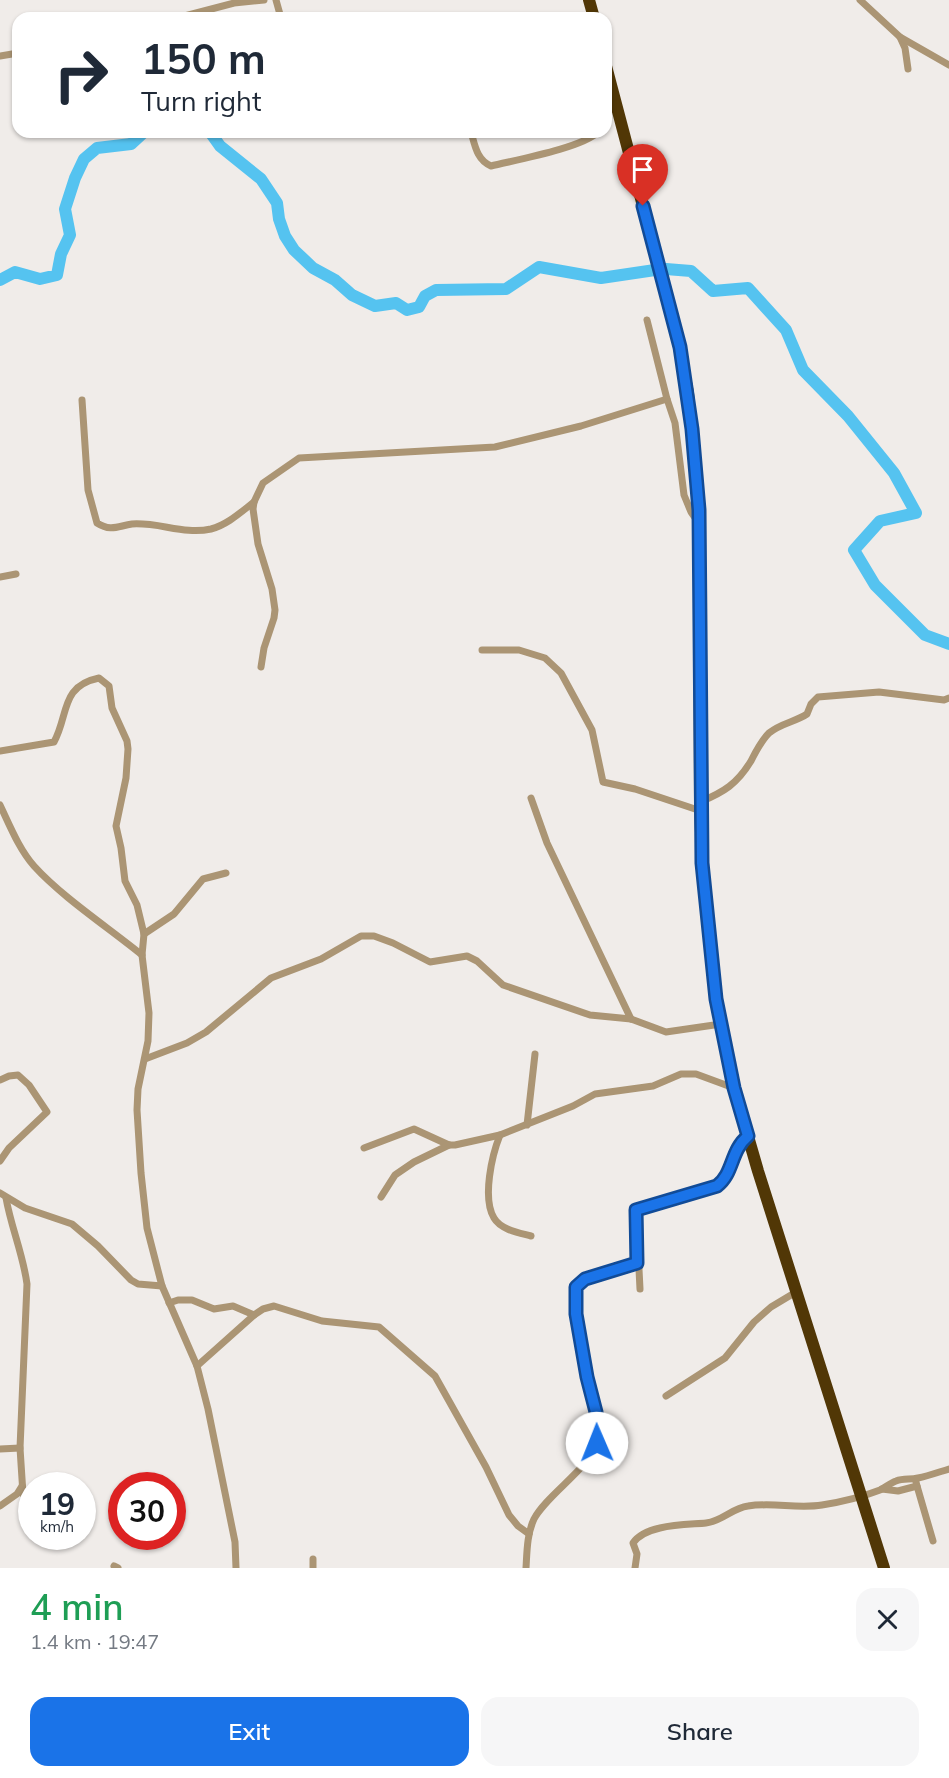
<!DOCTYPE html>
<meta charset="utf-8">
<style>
:root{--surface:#fff;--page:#f6f6f7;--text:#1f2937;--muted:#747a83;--accent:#1a73e8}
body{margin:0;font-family:Mulish,sans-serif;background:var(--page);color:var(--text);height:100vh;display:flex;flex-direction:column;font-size:22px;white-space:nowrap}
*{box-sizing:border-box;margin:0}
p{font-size:20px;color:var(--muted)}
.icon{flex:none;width:33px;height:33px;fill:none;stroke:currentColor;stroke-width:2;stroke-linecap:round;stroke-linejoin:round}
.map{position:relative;height:1568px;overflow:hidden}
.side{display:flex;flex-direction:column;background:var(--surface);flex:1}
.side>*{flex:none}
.banner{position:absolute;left:12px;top:12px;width:600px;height:126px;border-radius:18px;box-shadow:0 2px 4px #0004;background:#fff;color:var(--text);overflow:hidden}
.speed{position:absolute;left:18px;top:1472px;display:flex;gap:12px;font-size:30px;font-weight:700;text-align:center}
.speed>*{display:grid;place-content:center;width:78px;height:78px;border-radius:50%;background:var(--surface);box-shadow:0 2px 4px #0004;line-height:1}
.speed small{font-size:15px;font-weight:400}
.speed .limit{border:9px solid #d22;background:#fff;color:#111}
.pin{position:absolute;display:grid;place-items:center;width:51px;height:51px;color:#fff;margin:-62px -26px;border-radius:50% 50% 50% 0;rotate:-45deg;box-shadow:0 0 6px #0007}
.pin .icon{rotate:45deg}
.me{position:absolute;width:66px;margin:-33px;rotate:359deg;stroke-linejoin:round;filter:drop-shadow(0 0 4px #0008)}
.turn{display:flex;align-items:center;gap:21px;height:126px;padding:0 30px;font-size:27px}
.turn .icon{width:78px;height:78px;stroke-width:2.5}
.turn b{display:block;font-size:42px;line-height:51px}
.round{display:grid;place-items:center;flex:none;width:63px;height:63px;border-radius:18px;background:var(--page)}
.headline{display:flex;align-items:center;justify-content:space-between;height:102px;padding:0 30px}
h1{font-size:36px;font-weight:600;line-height:45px;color:#1e9e55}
.action{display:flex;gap:12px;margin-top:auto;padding:12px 30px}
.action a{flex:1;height:69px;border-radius:18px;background:var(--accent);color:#fff;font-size:24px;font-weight:600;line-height:69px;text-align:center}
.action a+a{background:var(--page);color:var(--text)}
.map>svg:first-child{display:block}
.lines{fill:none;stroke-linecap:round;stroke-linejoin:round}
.river{stroke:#55c3f0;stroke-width:12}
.street{stroke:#ab9574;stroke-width:7}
.highway{stroke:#513706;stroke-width:12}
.route-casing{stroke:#114b97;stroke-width:15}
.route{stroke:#1a73e8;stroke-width:10}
</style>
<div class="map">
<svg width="949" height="1568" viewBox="0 0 949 1568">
<rect width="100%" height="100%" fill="#f0ece9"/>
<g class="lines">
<g class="river">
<path d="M210,132L220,146L261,179L277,203L279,219L285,236L294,250L313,268L335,280L352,295L375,306L396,303L407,310L419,307L425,296L436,290L506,289L539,267L601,278L655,270"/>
<path d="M666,269L691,271L713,291L748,288L786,330L803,370L848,416L894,473L916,513L880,521L854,550L875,585L925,635L949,644"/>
<path d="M0,280L15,272L40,279L57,275L61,254L70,235L65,209L75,178L84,159L97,148L131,144L144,132"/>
</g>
<g class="street">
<path d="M276,0L281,18"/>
<path d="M860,0L900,37L905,48L908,69"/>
<path d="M177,18L234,3L264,0"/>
<path d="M900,37L949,65"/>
<path d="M0,56L18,53"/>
<path d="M471,132C475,146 477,160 491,166C515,160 582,148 598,132"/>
<path d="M647,320L667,399L675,423L684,495L691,512L698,522"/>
<path d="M82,400L88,490L97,523C111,532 118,526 132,524C159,522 184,535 211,529C227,525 241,512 254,502"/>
<path d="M0,577L16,574"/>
<path d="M482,650H519L545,658L561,673L592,730L603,782L635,789L701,811"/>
<path d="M261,667L264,648L274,618L275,610L272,589L258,544L253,509L254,502L263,483L299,458L495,447L581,426L667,399"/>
<path d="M0,751L54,742C69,715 60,686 99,678L109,686L112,708L127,741L128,749L126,778L116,826L121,848L125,881L137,905L144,934L142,955L149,1013L148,1041L138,1089L137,1110L141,1173L147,1228L162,1286L197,1366L208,1409L235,1542L236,1568"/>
<path d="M531,798L547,843L631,1019"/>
<path d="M700,802C724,792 737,784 751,761C756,751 761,741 769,733C781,723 795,722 807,714L811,704L818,697L879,692L944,700L949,698"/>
<path d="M0,805C10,826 19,849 34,866C62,897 109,928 142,955"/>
<path d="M144,934L174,914L203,879L226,873"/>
<path d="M145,1059L187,1043L206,1032L271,978L321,959L361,936H374L393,943L430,962L467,956L477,961L503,985L590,1015L631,1019L666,1032L721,1024"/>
<path d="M0,1080L9,1076L18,1075L29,1085L47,1112L9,1148L0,1161"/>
<path d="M527,1125L535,1054"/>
<path d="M500,1135C492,1155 482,1198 494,1218C501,1230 520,1233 531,1236"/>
<path d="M364,1148L414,1129L449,1145H455L500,1135L573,1106L595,1094L653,1086L681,1074H696L734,1088"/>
<path d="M0,1193L25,1208L72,1224L98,1246L131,1280L138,1284L162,1286"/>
<path d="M381,1197L395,1175L414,1162L449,1145"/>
<path d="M6,1198C11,1227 23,1254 27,1284L20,1448L23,1494"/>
<path d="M640,1289L636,1210L717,1186C735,1173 729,1152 748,1136"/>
<path d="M169,1303L178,1300H192L214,1309L233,1306L254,1315"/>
<path d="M197,1366L254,1315L263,1309L274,1306L322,1321L379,1327L435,1376L486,1467L509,1515L518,1526L529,1534"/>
<path d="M666,1396L725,1358L754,1322L771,1307L796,1292"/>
<path d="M0,1449L20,1448"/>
<path d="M917,1486L933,1541"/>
<path d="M882,1489L898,1491L917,1486L916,1482"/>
<path d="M0,1506L17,1494L22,1486"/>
<path d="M313,1559V1568"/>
<path d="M114,1566L118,1568"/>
<path d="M526,1568C527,1551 527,1534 534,1519C547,1494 593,1466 597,1441C601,1419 593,1398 587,1378C581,1356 572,1308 576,1287L585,1279L637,1263"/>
<path d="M635,1568L637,1554L633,1543C646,1524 686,1525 706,1523C723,1521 732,1508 748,1506C773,1502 797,1509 822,1505C841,1502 862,1497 880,1490C885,1488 890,1483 896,1481C904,1478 910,1480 918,1478C928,1476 939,1472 949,1469"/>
</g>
<g class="highway">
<path d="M589,0L594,18"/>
<path d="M606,66L676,331L688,393L699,510L700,802L702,863L716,999L721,1024L734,1088L758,1171L884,1568"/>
</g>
</g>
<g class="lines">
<g class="route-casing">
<path id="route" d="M597,1443L598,1430L596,1412L587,1377L576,1314V1287L585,1279L637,1263L636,1210L717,1186C734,1173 730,1151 748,1136L734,1088L716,999L702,863L699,510L692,429L680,347L643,206"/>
</g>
<use href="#route" class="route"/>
</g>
</svg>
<div class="speed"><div>19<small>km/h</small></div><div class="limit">30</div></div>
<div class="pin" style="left:643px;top:206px;background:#d93025"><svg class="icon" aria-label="arrive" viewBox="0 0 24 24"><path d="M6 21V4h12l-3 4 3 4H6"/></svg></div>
<svg class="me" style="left:597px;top:1443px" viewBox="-20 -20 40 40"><circle r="19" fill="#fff"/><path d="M0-13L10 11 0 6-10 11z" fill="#1a73e8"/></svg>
<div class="banner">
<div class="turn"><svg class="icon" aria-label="right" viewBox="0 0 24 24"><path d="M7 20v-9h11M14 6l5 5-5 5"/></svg><div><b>150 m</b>Turn right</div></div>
</div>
</div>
<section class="side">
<div class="headline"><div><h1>4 min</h1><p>1.4 km · 19:47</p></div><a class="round"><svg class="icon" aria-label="close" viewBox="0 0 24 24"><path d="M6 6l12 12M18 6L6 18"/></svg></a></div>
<div class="action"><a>Exit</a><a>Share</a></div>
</section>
